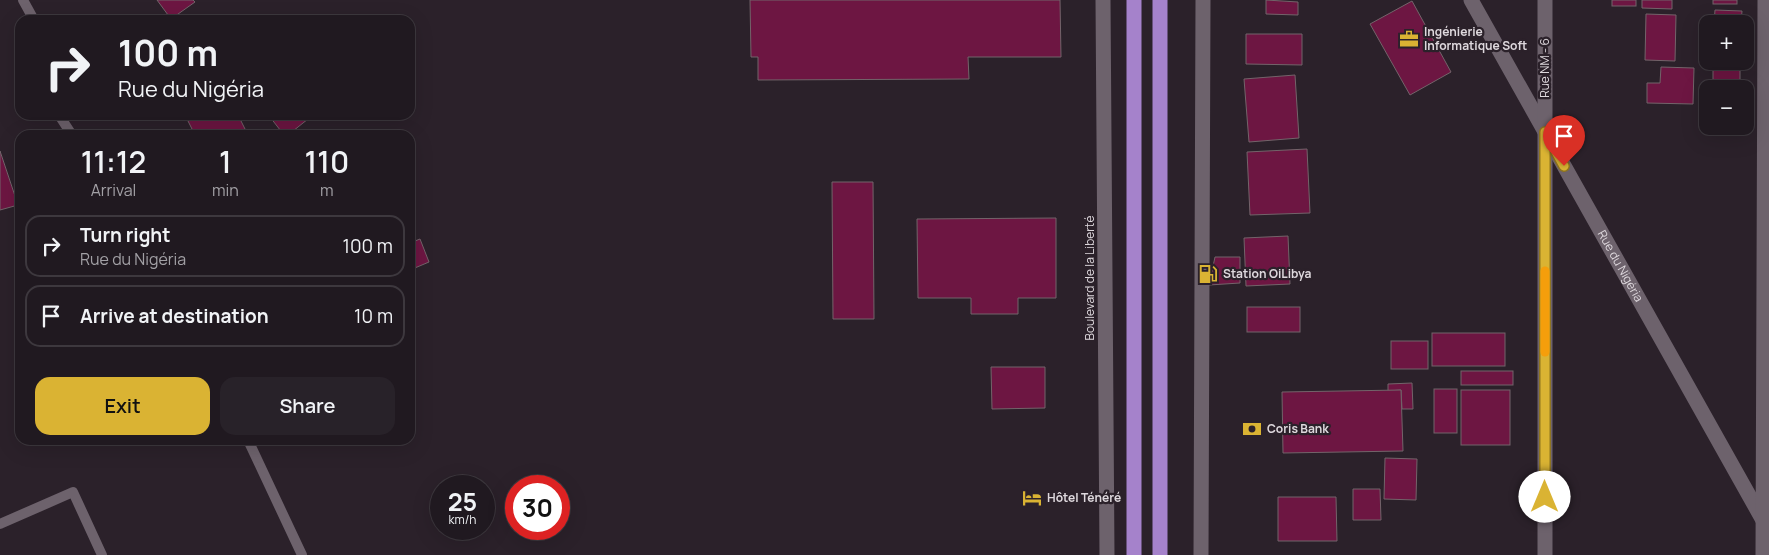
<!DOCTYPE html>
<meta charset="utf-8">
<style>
:root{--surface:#201920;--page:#282229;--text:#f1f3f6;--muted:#a2a0a5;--line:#3d383e;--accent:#dab333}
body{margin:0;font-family:Manrope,sans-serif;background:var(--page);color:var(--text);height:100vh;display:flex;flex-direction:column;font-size:19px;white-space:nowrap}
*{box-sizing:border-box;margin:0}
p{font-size:16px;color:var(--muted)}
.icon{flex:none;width:28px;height:28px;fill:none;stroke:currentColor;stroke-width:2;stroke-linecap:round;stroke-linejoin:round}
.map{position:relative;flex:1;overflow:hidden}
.sheet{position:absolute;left:15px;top:130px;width:400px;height:315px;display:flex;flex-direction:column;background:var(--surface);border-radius:15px;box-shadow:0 5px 20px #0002,0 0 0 1px var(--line)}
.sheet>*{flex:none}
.hud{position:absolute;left:15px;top:15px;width:400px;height:105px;border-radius:15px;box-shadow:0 5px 20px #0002,0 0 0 1px var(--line);background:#201920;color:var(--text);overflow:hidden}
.controls{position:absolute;left:1699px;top:15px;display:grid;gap:10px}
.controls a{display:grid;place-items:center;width:55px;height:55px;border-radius:10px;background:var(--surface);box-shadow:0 5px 20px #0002,0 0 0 1px var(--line);font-size:25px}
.speed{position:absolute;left:430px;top:475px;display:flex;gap:10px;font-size:25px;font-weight:700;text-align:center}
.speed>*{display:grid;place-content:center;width:65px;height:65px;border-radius:50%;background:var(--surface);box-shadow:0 5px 20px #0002,0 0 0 1px var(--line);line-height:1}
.speed small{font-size:12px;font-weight:400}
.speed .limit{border:8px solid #d22;background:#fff;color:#111}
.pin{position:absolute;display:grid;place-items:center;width:42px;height:42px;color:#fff;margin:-51px -21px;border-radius:50% 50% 50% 0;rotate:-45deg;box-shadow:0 0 5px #0007}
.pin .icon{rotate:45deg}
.me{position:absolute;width:55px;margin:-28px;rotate:0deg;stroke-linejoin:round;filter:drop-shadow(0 0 4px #0008)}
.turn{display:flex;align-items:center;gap:18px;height:105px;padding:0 20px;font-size:22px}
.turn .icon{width:65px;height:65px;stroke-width:2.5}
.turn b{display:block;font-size:35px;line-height:42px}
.eta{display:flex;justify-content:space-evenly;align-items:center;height:85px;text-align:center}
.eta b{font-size:30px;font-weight:600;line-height:35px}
.button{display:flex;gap:10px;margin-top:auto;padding:10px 20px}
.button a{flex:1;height:58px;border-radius:15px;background:var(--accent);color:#111;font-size:20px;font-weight:600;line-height:58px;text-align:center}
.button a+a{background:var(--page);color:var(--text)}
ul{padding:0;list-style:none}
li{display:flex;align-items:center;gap:15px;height:62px;margin:0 10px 8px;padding:0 10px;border:2px solid var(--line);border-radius:15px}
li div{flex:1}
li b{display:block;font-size:19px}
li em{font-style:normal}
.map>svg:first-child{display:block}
.building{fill:#6d1642;stroke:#73646a}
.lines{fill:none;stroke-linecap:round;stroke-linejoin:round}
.lane{stroke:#6d626c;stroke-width:10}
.street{stroke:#6d626c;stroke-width:15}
.secondary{stroke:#6d626c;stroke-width:15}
.highway{stroke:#a582cb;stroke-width:15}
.route-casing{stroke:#8e7421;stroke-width:12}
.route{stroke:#dab333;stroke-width:9}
.slow{stroke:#f59e0b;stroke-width:9}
.labels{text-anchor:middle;stroke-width:4.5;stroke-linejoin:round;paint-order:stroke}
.poi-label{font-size:12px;font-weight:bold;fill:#ded8dd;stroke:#2b212a;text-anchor:start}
.street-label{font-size:12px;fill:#ded8dd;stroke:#2b212a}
</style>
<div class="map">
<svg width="1769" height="555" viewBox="0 0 1769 555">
<rect width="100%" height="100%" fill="#2b212a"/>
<g class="building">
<path d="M157,0H193L195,2L171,19Z"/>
<path d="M750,0H1060L1061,57H968L969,79L758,80V57H751Z"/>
<path d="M1266,0L1298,2V15L1266,14Z"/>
<rect x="1612" y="0" width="24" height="6"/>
<path d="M1642,0H1672V9L1642,8Z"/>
<rect x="1713" y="0" width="24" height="4"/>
<path d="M1412,1L1451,72L1410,95L1370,24Z"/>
<path d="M1715,10L1742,11L1741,24H1714Z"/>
<path d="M1646,14L1676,15L1675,61L1645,60Z"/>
<path d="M1246,34H1302V65L1246,64Z"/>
<path d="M1713,61H1740V84L1713,83Z"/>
<path d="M1661,67L1694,68L1693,104L1647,103V83H1660Z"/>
<path d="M1295,75L1299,138L1249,142L1244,79Z"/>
<path d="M185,115H238L248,135H195Z"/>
<path d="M273,115H313L288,135H284L270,117Z"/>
<path d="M1307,149L1310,213L1250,215L1247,152Z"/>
<path d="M0,151L18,205L0,210Z"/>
<path d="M832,182H873L874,319H833Z"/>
<path d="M1056,218V298H1018V314H971V298H918L917,219Z"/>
<path d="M1288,236L1290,284L1246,286L1244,238Z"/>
<path d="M420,239L429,262L410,270V243Z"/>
<path d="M1215,257H1240V283L1209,285Z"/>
<rect x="1247" y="307" width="53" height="25"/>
<rect x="1432" y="333" width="73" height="33"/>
<rect x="1391" y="341" width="37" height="28"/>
<path d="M991,367H1045V408L992,409Z"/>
<rect x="1461" y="371" width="52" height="14"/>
<path d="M1412,383L1413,409H1402L1401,390L1388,391V384Z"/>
<rect x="1434" y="389" width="23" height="44"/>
<path d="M1401,390L1403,451L1283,453L1282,392Z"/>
<rect x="1461" y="390" width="49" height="55"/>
<path d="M1385,458L1417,459L1416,500L1384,499Z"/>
<path d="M1353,489H1380L1381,520H1353Z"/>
<path d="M1278,497H1336L1337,541H1278Z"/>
</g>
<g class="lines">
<g class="lane">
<path d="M23,0L34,20"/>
<path d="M59,115L72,135"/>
<path d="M248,440L302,555"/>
<path d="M0,524L73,492L102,555"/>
</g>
<g class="street">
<path id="s1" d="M1471,0L1769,531"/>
<path d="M1545,555V0"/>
<path d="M1763,555L1765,0"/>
</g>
<g class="secondary">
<path d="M1103,0L1107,555"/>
<path d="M1201,555L1203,0"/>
</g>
<g class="highway">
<path d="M1134,555V0"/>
<path d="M1160,555V0"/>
</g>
</g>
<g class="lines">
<g class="route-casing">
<path id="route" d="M1545,497V132L1564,166"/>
</g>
<use href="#route" class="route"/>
<path class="slow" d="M1545,271V352"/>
</g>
<defs>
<g id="office-bare" transform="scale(1.5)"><path d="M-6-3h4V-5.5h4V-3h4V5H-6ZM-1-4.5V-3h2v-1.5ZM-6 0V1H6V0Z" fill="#dab333" stroke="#2b212a" stroke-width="2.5" paint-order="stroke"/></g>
<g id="fuel-bare" transform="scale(1.5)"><path d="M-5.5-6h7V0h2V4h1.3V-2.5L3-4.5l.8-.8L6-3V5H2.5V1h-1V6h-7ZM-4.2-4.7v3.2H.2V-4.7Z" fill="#dab333" stroke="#2b212a" stroke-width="2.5" paint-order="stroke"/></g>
<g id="bank-bare" transform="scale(1.5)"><path d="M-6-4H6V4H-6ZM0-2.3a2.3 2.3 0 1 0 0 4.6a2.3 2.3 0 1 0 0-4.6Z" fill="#dab333" stroke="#2b212a" stroke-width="2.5" paint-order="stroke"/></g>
<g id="hotel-bare" transform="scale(1.5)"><path d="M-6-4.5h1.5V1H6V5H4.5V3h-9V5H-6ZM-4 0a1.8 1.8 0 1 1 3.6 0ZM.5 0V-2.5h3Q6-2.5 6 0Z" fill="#dab333" stroke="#2b212a" stroke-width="2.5" paint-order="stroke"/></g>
</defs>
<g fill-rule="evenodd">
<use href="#office-bare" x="1409" y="39"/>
<use href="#fuel-bare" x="1208" y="274"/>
<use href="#bank-bare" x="1252" y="429"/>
<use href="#hotel-bare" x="1032" y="498"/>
</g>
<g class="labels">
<g class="poi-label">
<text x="1424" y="36">Ingénierie<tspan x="1424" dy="14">Informatique Soft</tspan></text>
<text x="1223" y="278">Station OiLibya</text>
<text x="1267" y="433">Coris Bank</text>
<text x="1047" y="502">Hôtel Ténéré</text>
</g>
<g class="street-label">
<text transform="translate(1545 68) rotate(-90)" y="4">Rue NM - 6</text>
<text dy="4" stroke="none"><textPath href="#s1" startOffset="305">Rue du Nigéria</textPath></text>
<text transform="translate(1090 278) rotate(-90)" y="4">Boulevard de la Liberté</text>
</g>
</g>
</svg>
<div class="controls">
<a>+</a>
<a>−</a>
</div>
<div class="speed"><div>25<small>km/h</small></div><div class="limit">30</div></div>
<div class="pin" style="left:1564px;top:166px;background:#d93025"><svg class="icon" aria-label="arrive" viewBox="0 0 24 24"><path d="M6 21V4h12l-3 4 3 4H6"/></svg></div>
<svg class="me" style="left:1545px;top:497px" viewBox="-20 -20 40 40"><circle r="19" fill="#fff"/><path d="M0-13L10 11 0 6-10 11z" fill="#dab333"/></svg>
<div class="hud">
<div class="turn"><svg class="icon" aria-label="right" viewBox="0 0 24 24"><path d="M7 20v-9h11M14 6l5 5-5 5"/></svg><div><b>100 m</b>Rue du Nigéria</div></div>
</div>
<section class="sheet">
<div class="eta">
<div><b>11:12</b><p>Arrival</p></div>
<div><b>1</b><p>min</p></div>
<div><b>110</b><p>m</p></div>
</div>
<ul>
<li><svg class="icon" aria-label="right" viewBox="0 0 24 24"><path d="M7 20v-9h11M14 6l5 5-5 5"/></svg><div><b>Turn right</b><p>Rue du Nigéria</p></div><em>100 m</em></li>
<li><svg class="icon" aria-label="arrive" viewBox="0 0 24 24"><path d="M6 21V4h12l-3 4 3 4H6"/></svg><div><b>Arrive at destination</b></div><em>10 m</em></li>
</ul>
<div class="button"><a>Exit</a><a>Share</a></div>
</section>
</div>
